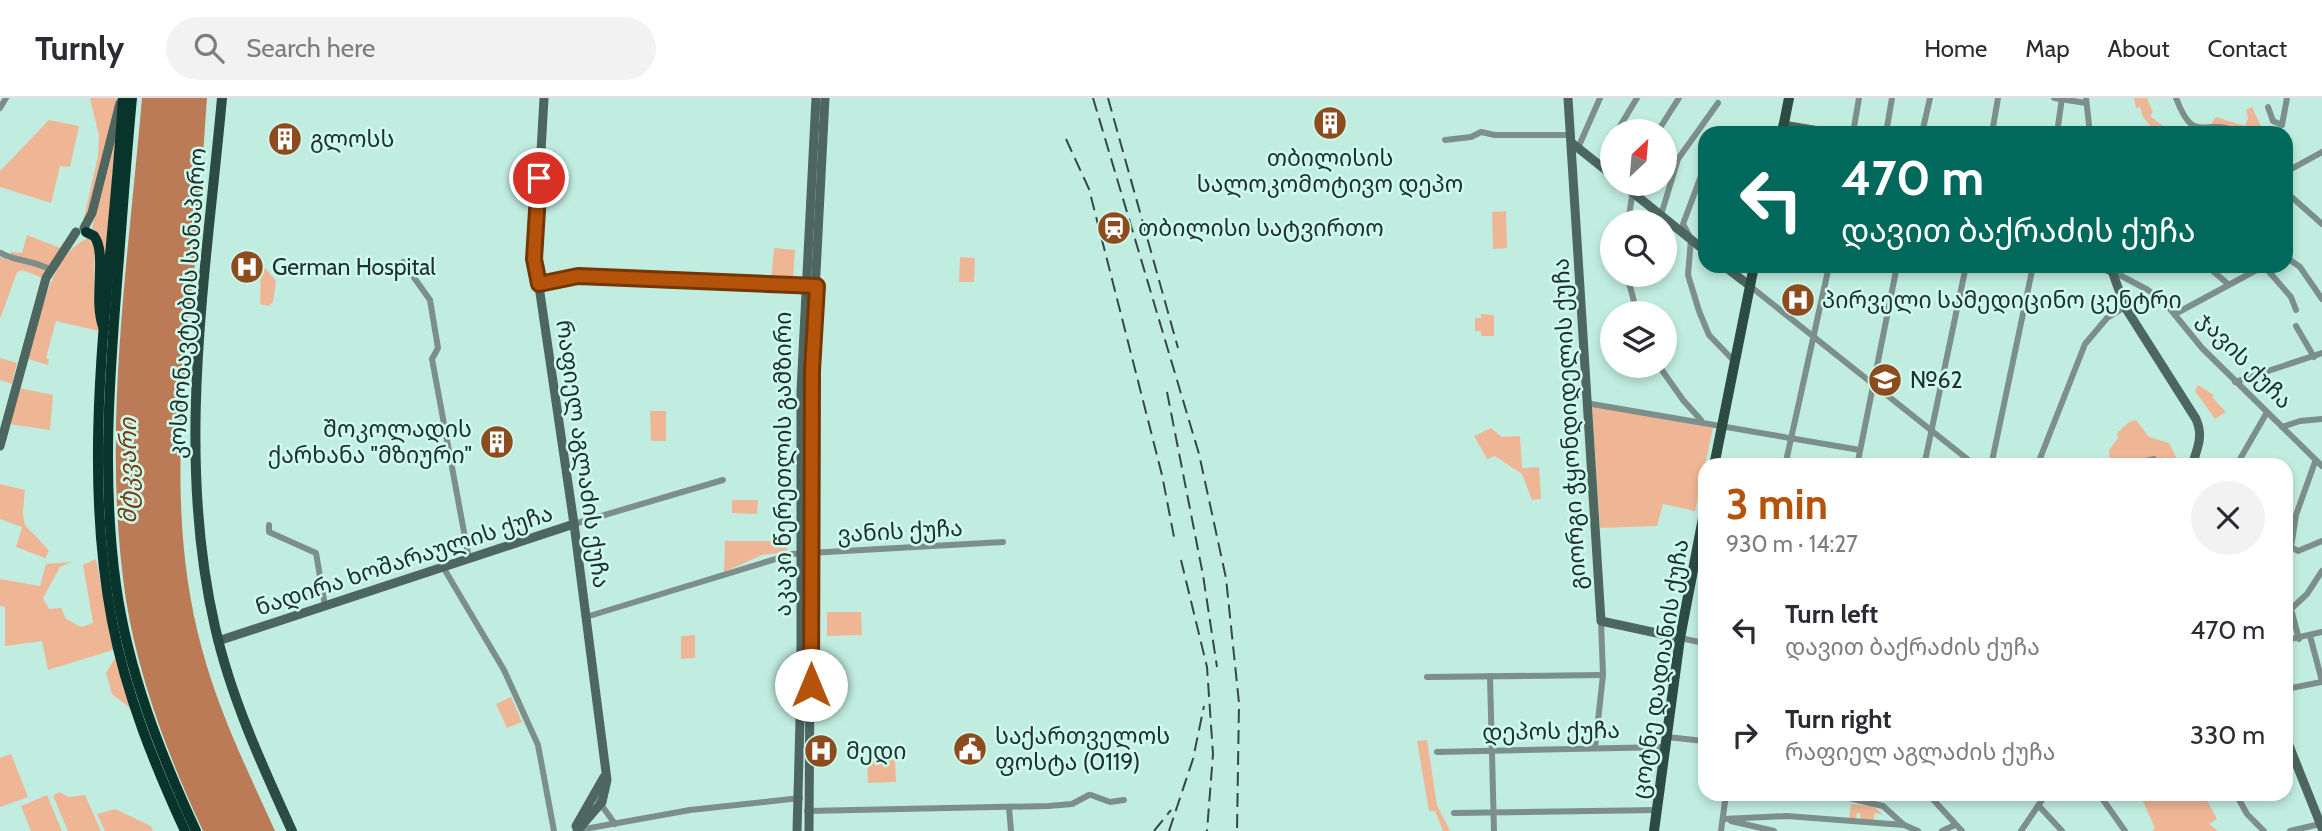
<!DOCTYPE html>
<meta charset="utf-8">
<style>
:root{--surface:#fff;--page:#f2f2f3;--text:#2b2b33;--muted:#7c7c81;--line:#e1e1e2;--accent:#b45309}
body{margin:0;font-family:Cabin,"Noto Sans Georgian",sans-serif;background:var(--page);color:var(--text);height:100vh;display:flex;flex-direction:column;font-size:26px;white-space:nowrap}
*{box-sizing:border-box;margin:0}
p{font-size:23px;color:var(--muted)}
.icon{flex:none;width:38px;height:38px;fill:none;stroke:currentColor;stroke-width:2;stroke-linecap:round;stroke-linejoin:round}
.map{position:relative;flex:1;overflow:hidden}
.sheet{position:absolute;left:1698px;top:360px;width:595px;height:343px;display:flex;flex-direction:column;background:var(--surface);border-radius:21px;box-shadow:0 4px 10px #0003}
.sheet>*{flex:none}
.hud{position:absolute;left:1698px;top:28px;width:595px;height:147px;border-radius:21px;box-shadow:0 4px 10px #0003;background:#00695c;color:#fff;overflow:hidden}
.needle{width:46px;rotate:26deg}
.tools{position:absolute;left:1600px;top:21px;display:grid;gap:14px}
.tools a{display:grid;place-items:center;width:77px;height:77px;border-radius:50%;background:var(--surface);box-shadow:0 4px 10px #0003;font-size:35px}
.pin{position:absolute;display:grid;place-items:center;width:60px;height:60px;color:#fff;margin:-30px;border:4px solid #fff;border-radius:50%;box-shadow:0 2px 7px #0007}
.me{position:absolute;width:77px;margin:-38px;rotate:0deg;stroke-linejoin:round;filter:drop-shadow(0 0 5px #0008)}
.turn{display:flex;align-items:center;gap:24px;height:147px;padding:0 28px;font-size:32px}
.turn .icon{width:91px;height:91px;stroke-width:2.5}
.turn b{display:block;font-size:49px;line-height:60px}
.round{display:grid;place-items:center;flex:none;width:74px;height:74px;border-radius:37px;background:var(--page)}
.overview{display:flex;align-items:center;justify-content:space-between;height:119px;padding:0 28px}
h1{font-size:42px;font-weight:800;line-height:52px;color:var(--accent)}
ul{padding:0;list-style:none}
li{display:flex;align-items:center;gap:21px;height:105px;padding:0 28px}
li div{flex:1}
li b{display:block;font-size:26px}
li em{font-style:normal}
header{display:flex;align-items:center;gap:42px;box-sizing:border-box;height:98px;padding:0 35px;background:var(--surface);border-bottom:2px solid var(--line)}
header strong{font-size:33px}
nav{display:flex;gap:38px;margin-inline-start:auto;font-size:24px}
.search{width:490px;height:63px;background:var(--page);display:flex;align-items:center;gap:18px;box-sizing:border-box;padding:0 24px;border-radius:38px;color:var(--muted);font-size:26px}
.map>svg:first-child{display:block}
.green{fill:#efb695}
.water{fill:#ba7b56}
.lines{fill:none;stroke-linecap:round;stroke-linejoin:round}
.street{stroke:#7d8f8a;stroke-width:6}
.secondary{stroke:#4d6760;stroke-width:9}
.primary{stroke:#2b4b43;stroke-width:10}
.highway{stroke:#09342b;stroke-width:10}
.rail{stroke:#354944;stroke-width:2;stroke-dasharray:14 7;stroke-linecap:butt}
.route-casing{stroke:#753606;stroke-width:18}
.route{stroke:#b45309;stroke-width:12}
.labels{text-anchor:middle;stroke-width:5;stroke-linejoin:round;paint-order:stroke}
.poi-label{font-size:23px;fill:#20312d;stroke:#cefbee;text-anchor:start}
.street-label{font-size:23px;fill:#20312d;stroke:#cefbee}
.water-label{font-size:24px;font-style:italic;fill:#793c12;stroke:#cefbee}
</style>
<header>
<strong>Turnly</strong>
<div class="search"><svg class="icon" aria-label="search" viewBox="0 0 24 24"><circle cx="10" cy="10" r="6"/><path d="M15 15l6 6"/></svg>Search here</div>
<nav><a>Home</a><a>Map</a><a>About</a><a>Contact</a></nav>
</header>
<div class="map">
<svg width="2322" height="733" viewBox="0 0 2322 733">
<rect width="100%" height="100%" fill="#c1ede0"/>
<g class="green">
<path d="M90,0H120L91,114L83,124L98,58L99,38Z"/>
<path d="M2134,0H2147L2153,14L2150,18L2172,35H2166L2161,28L2154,32L2143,19L2140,9L2136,10Z"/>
<path d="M2252,9L2264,35C2244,35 2230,26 2210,27L2216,19L2245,28L2248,20L2246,12Z"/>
<path d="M49,22L79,28L70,69L60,68L51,105L0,89V73Z"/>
<path d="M117,22L101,215L103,146L92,130Z"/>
<path d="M1506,113L1507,150L1493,151L1492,114Z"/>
<path d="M27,137L63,151L43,180L22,172L17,174L0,221V159L10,163L11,154L22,155Z"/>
<path d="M88,140L95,147L94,193L99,233L56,223L46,260L49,261L48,267L28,261C39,224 49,157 88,140Z"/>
<path d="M774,150L795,152L793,183L771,182Z"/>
<path d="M960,159L975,160L974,184H959Z"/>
<path d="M261,165L276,183L273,204L268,208L260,206Z"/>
<path d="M1481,216L1494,217V238H1481V233H1475V220H1481Z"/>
<path d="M0,260L17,265L12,286L0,282Z"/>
<path d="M2198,287L2214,297L2212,299L2226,314L2215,321L2195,293Z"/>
<path d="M19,290L53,297L50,332L9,326Z"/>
<path d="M1595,308L1713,330L1695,413L1663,406L1657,428L1600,430L1592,310Z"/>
<path d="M650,313H666V343H651Z"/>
<path d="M2136,322L2149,339L2169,345L2180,367H2110L2109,352L2118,340L2117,335L2129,324Z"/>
<path d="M1491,330L1502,339L1520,338L1522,370L1539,369L1541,401L1532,402L1522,376L1495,358L1487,361L1474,338Z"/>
<path d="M0,386L25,392C20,436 24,422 49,453L45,460L16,449L22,429L0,421Z"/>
<path d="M732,402H758L757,416L732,415Z"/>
<path d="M725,443H788L787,454L762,457L724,474Z"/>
<path d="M96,461L113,552L48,572L42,543L5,548V509L0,508V481L40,488L46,466L72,464L60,469L43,500L49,511L61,510L66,521L81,529L93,525L83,467Z"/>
<path d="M861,514L862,537L827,538V514Z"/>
<path d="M695,537V560L681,561V538Z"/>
<path d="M116,558L130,610L112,596L106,575Z"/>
<path d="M511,599L522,624L507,630L496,606Z"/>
<path d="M1427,642L1437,707L1450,733H1443L1435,713H1429L1417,643Z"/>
<path d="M11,656L28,699L0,709V660Z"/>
<path d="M895,661L896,684L868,685L867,662Z"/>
<path d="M59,694L69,699L85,697L101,733H68L53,698Z"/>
<path d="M47,697L62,733H31L21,708Z"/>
<path d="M2140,697H2204L2217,721L2209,726L2218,733H2152L2155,730Z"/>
<path d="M1851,706L1873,708L1883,717L1875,715L1873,723L1861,722L1860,715H1857L1856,721H1849Z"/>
<path d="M115,711L151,728L153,733H105L97,716Z"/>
</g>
<path class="water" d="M142,0H207C203,51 201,103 196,154C183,286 166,420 202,551C219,615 248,673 275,733H203C169,660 139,582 126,502C101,336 128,166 142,0Z"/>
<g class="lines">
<g class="street">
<path d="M2054,0L2086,5"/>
<path d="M2086,0L2090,35"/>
<path d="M2176,0C2195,50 2204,17 2239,35"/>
<path d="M2268,9L2273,23L2282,27L2287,0"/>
<path d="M0,10L6,0"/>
<path d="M1617,33L1637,0"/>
<path d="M1658,33L1679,0"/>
<path d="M1853,35L1859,0"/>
<path d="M1886,35L1892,0"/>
<path d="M1922,35L1930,0"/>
<path d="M1992,35L1998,0"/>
<path d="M2057,35L2062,0"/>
<path d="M1445,42L1471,39L1481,34L1495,37H1571"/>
<path d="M1578,50L1600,0"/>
<path d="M1602,70L1612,45"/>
<path d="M1704,70L1683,126L1691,141L1688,177L1699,213L1709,237L1735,264"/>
<path d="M2286,74L2322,54"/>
<path d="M2286,94L2322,126"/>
<path d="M1661,117L1678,61L1718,5"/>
<path d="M1628,124L1634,86"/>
<path d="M1,155C13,163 34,162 51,172"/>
<path d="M2286,159L2300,169L2322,201"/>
<path d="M403,164L430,202L438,250L432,261L469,461"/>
<path d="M2207,168L2228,186"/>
<path d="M2112,173L2148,192L2166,206L2202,250L2322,368"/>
<path d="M1627,177L1637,215"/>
<path d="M539,186L577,178L809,188"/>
<path d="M1750,188L1976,368"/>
<path d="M2175,216L2264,168L2291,199L2296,212"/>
<path d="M2296,228L2314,259"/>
<path d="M1659,268L1683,302L1701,322"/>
<path d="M2235,284L2322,255"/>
<path d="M1586,305L1860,352"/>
<path d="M2282,329L2300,323L2322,321"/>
<path d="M2141,364L2154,361L2159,368"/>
<path d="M2315,364L2296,417L2291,449L2298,453L2322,443"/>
<path d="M1785,368L1829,168"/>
<path d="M1857,368L1897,168"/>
<path d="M1924,368L1966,168"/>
<path d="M1991,368L2033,168"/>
<path d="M2037,368L2085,246L2107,220L2125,209"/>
<path d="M2236,368L2266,316"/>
<path d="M574,426L723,382"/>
<path d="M269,427V434L316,455L325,508"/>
<path d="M443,469L504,572L538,647L554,733"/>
<path d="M586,519L792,456L1003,444"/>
<path d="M2310,538L2322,583"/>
<path d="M1680,540L1704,545"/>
<path d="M2299,541L2291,511L2307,496L2322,473"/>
<path d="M2286,542L2322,534"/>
<path d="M1490,578L1494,733"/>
<path d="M1427,579L1603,577"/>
<path d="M2286,591L2322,584"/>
<path d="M1667,639L1704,643"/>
<path d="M1595,650L1603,577L1601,523"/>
<path d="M1437,654L1665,649"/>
<path d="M1832,696L1883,708L1904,727L1918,733"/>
<path d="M1928,696L1962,733"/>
<path d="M2099,696L2125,733"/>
<path d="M2236,696L2247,716L2264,733"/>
<path d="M1091,697L1110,704L1124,702"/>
<path d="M595,698L615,726"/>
<path d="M2039,708L2062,733"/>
<path d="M1009,710L1011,733"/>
<path d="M807,713L1048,708L1072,706L1089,697"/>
<path d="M1454,715L1658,712"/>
<path d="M1723,721L1787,718L1904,727"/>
<path d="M1731,723L1774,733"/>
<path d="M579,732L690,712L800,700"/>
<path d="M1721,733L1726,696"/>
<path d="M1942,733L1955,727"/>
<path d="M2021,733L2046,696"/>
<path d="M2290,733L2320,726"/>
</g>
<g class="secondary">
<path d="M544,0L535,161L574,426L607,682L602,704L577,733"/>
<path d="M1568,0L1601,523L1680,540"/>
<path d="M1783,27L1831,35"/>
<path d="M1573,46L1612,77"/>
<path d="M1622,86L1704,152"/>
<path d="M84,130L92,115L120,5"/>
<path d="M1724,168L1750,188"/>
<path d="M2100,168L2112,173L2125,209L2196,321C2204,339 2197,350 2192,368"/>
<path d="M0,348L46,180L76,134"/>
<path d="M218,543L574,426"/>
<path d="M2286,640L2322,730"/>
<path d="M576,728L604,679"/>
<path d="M797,733L801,586V293L816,0"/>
<path d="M809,733L812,252L825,0"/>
</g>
<g class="primary">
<path d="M222,0C206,176 175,355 215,529C231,600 262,667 292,733"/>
<path d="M1782,35L1789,0"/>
<path d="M1714,368L1754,168"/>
<path d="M1654,733L1680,540L1704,415"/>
</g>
<g class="highway">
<path d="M123,0C113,174 79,350 112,523C126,596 154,666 185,733"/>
<path d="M132,0C126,62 122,123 117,185C109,285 102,386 116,487C128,573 160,655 196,733"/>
<path d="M86,134L94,138C108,156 92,203 104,231"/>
</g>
<g class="rail">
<path d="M1093,0L1199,356L1226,480L1239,605L1237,733"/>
<path d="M1108,0L1178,250"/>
<path d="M1066,41L1089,91L1162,377L1174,439"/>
<path d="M1167,294L1203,477L1217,569"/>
<path d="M1181,462L1207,569L1213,656L1207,733"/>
<path d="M1154,733L1171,712"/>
<path d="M1169,733L1193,661L1204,608"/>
</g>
</g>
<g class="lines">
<g class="route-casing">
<path id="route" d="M539,80L534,161L539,186L578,178L817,188L812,272L811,587"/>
</g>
<use href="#route" class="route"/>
</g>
<defs>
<g id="building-disc" transform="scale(1.75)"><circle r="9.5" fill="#8e4b1e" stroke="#cefbee"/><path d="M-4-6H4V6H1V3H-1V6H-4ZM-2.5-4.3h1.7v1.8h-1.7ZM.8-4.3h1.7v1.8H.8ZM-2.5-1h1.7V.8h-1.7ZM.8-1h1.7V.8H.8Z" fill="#fff"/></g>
<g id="station-disc" transform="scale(1.75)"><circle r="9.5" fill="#8e4b1e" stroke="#cefbee"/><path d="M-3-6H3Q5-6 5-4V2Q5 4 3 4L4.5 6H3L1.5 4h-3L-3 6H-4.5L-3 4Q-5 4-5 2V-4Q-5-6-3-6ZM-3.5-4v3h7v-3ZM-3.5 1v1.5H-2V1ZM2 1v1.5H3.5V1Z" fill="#fff"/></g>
<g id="hospital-disc" transform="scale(1.75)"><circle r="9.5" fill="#8e4b1e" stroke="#cefbee"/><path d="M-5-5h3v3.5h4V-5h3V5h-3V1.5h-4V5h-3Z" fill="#fff"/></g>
<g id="school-disc" transform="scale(1.75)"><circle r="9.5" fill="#8e4b1e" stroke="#cefbee"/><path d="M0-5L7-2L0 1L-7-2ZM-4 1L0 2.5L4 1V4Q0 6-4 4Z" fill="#fff"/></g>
<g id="civic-disc" transform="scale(1.75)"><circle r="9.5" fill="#8e4b1e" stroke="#cefbee"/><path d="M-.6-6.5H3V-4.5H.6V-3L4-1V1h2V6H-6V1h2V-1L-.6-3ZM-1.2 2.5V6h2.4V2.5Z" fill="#fff"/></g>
</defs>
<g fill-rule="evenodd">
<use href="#building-disc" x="1330" y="25"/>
<use href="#building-disc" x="285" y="41"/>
<use href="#station-disc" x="1114" y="130"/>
<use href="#hospital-disc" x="247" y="169"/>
<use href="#hospital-disc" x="1798" y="202"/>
<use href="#school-disc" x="1885" y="282"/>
<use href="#building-disc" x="497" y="344"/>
<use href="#civic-disc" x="970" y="651"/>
<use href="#hospital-disc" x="821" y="653"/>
</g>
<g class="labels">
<g class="poi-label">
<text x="310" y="49">გლოსს</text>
<text x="1330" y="68" text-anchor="middle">თბილისის<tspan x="1330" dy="26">სალოკომოტივო დეპო</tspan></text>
<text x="1138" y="138">თბილისი სატვირთო</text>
<text x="272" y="177">German Hospital</text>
<text x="1822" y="210">პირველი სამედიცინო ცენტრი</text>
<text x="1910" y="290">№62</text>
<text x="472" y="339" text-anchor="end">შოკოლადის<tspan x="472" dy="26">ქარხანა "მზიური"</tspan></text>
<text x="995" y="646">საქართველოს<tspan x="995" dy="26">ფოსტა (0119)</tspan></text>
<text x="846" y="661">მედი</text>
</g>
<g class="street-label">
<text transform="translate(187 205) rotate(-86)" y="8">კოსმონავტების სანაპირო</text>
<text transform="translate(2245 262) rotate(46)" y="8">ჯავის ქუჩა</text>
<text transform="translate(1569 326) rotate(-93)" y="8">გიორგი ჭყონდიდელის ქუჩა</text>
<text transform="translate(583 356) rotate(82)" y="8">რაფიელ აგლაძის ქუჩა</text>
<text transform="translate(783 366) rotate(-90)" y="8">აკაკი წერეთლის გამზირი</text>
<text transform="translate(900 433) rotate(-3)" y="8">ვანის ქუჩა</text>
<text transform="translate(404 462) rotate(-18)" y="8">ნადირა ხოშარაულის ქუჩა</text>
<text transform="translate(1660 571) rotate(-81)" y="8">ცოტნე დადიანის ქუჩა</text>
<text transform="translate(1551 633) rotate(-1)" y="8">დეპოს ქუჩა</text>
</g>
<g class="water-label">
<text transform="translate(128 373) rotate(-90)" y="8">მტკვარი</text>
</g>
</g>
</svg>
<div class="tools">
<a><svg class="needle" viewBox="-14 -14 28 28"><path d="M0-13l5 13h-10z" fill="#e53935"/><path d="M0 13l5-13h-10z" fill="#7c7c81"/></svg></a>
<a><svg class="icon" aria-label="search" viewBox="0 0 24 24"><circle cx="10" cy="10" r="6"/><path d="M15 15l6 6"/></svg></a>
<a><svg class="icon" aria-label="layers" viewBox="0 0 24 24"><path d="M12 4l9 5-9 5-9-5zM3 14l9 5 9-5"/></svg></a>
</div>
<div class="pin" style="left:539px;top:80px;background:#d93025"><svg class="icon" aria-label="arrive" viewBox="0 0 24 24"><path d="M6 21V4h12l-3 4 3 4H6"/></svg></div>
<svg class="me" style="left:811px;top:587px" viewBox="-20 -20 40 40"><circle r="19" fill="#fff"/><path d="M0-13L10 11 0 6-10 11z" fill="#b45309"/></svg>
<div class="hud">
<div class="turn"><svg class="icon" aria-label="left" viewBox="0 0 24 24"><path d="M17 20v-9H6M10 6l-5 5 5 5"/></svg><div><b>470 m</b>დავით ბაქრაძის ქუჩა</div></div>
</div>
<section class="sheet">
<div class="overview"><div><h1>3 min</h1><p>930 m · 14:27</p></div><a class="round"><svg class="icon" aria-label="close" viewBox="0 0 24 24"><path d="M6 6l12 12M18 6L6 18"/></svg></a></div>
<ul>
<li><svg class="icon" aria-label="left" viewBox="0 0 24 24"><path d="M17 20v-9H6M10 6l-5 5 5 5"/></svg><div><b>Turn left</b><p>დავით ბაქრაძის ქუჩა</p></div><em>470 m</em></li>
<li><svg class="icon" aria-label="right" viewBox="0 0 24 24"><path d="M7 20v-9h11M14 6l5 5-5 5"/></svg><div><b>Turn right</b><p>რაფიელ აგლაძის ქუჩა</p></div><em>330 m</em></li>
</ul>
</section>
</div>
